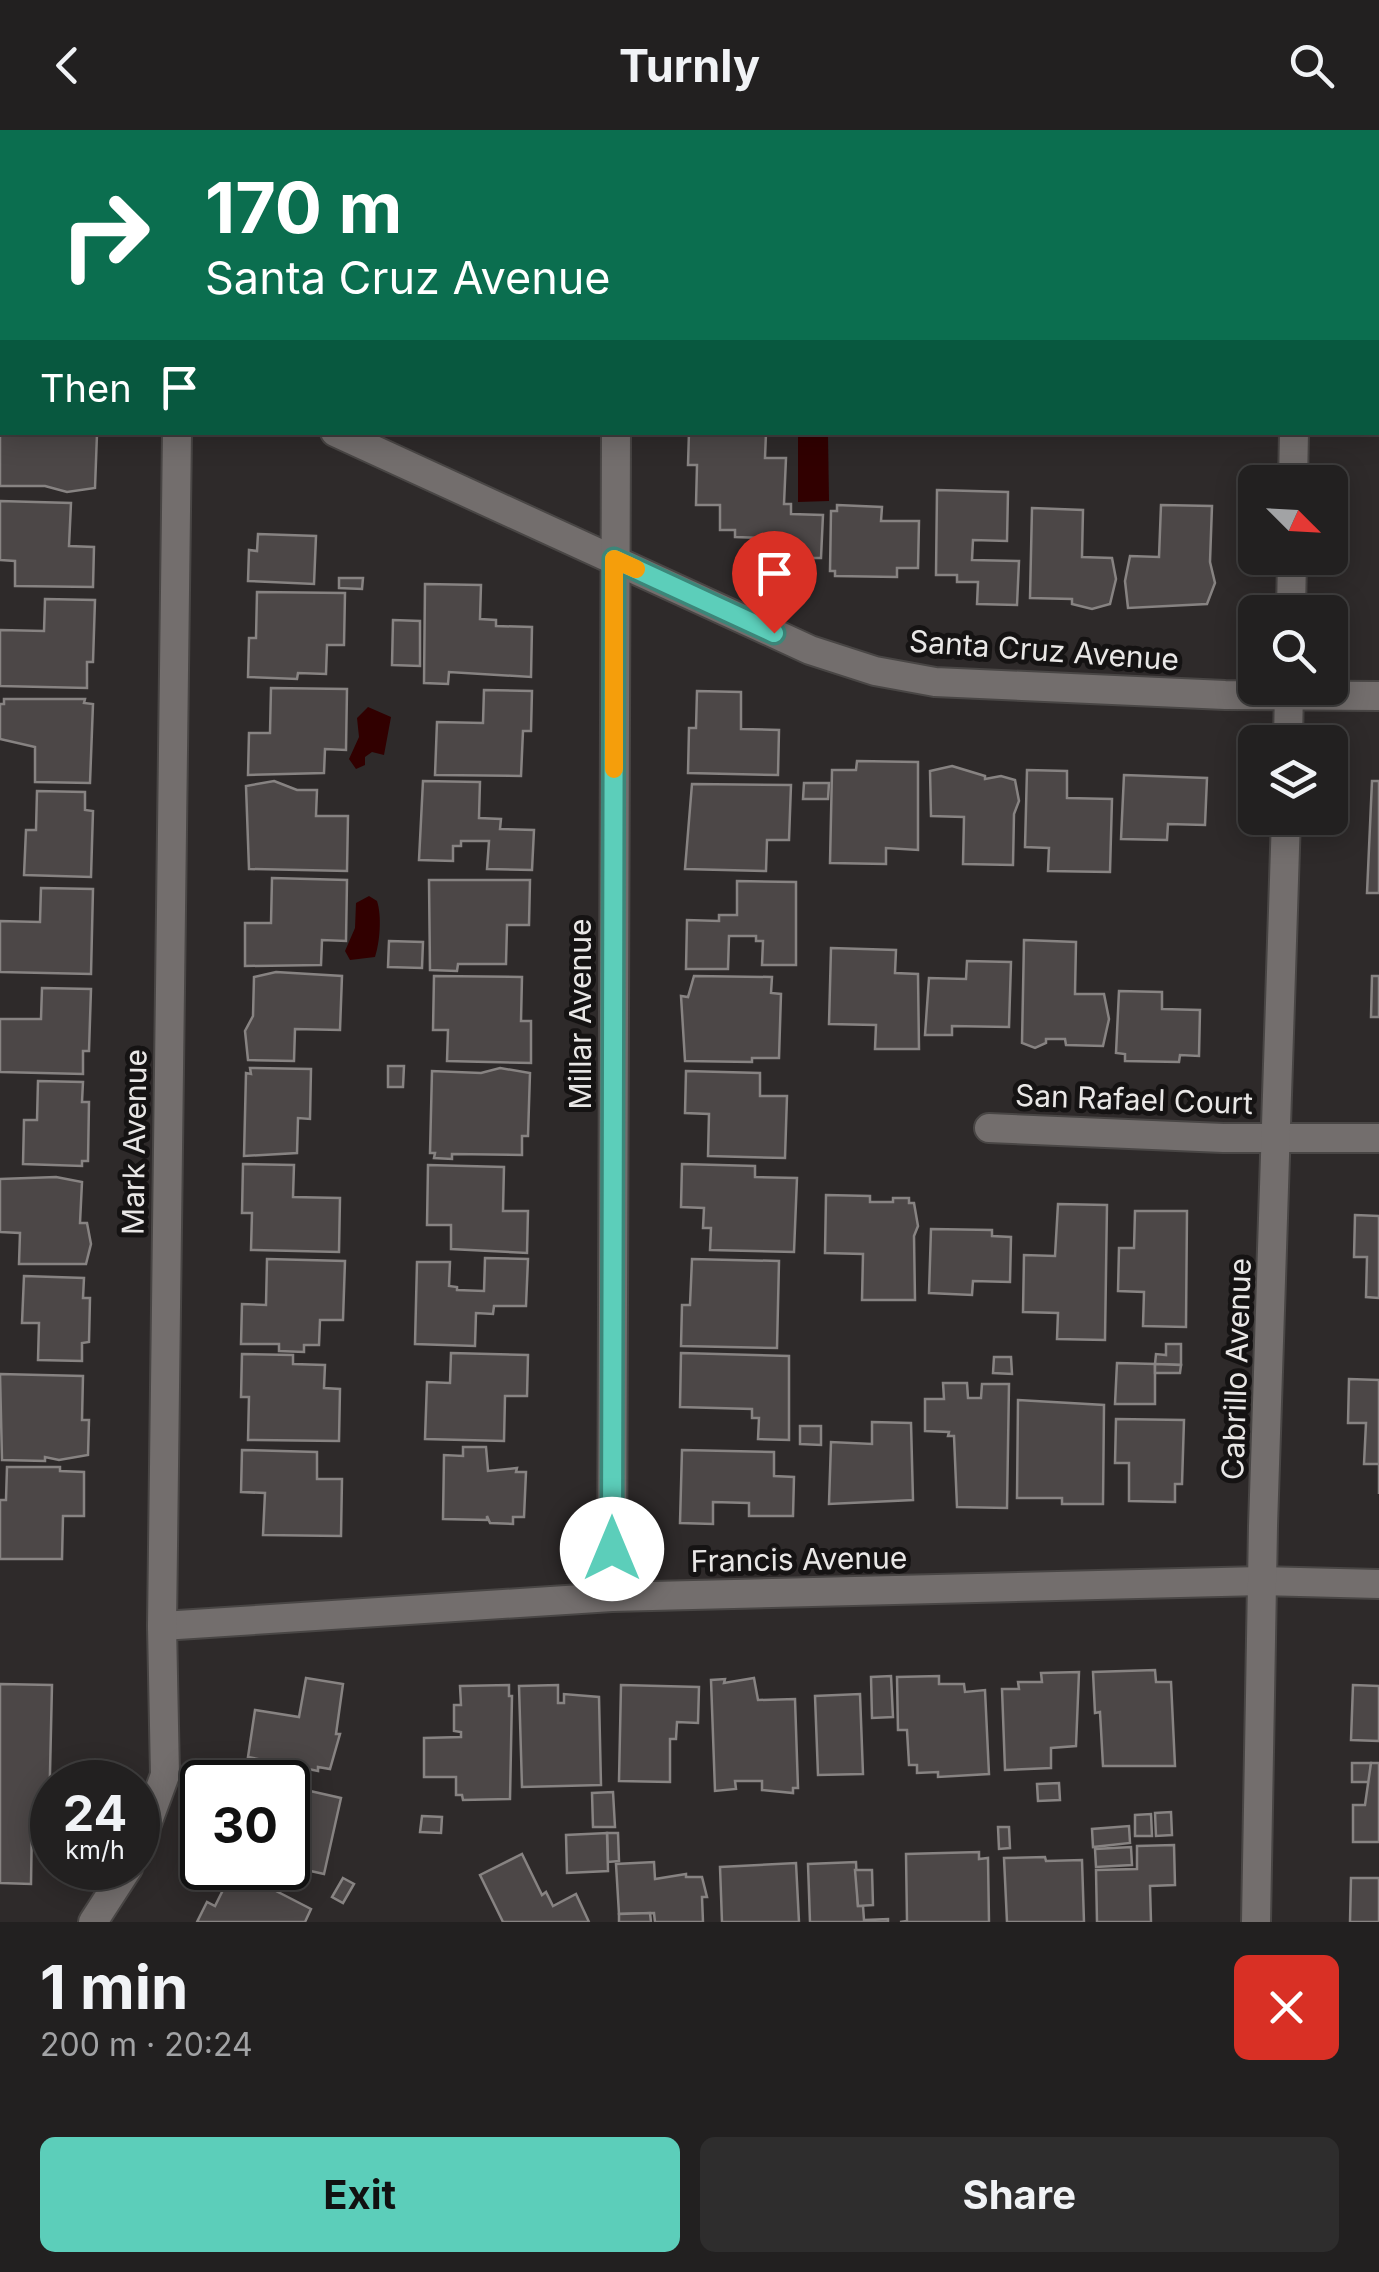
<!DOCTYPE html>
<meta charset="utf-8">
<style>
:root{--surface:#222020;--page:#2e2d2d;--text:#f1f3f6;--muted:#a2a3a5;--line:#3f3e3e;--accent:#5cceba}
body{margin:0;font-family:Inter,sans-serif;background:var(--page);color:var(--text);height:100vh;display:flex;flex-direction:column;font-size:38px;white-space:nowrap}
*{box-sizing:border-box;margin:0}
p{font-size:32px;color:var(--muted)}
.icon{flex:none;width:55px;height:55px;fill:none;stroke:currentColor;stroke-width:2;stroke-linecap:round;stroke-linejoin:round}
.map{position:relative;height:1792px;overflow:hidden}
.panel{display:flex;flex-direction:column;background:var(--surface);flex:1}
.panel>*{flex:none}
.top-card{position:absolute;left:0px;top:0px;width:1380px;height:305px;box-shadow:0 5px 25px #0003,0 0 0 2px var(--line);background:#0b6e4f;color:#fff;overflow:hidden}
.needle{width:65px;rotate:114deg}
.tools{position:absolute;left:1238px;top:335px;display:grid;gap:20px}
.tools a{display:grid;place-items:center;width:110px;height:110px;border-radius:15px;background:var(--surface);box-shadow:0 5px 25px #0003,0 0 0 2px var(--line);font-size:50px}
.speed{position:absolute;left:30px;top:1630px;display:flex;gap:20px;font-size:50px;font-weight:700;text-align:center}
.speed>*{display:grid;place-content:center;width:130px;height:130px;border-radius:50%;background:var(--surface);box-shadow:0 5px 25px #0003,0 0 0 2px var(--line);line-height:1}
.speed small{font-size:25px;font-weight:400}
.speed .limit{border:5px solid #111;border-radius:15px;background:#fff;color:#111}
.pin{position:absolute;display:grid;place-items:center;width:85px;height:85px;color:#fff;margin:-102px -42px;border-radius:50% 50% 50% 0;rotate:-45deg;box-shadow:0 0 10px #0007}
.pin .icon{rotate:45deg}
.me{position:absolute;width:110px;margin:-55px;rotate:0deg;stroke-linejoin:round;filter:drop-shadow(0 0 8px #0008)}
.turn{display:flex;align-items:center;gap:35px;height:210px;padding:0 40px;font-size:45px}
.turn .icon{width:130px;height:130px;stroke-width:2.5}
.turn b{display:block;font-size:70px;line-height:85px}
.then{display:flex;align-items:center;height:95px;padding:0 40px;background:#0003;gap:20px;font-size:38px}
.round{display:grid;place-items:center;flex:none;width:105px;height:105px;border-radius:15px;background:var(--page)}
.summary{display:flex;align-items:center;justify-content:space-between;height:170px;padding:0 40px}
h1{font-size:60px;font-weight:700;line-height:75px}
.button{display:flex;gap:20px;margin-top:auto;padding:20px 40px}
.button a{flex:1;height:115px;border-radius:15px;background:var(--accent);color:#111;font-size:40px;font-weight:700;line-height:115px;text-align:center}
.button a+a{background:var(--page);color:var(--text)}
header{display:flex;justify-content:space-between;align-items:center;height:130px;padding:0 40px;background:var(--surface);font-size:45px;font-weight:700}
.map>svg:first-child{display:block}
.water{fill:#310000}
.building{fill:#4c4747;stroke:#878382;stroke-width:2.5}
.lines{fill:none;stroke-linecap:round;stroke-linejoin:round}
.minor-casing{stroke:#494645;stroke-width:32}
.tertiary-casing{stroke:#494645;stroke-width:32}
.minor{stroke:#736e6d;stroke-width:28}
.tertiary{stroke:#736e6d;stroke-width:28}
.route-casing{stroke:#3c8679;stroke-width:25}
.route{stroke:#5cceba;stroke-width:18}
.slow{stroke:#f59e0b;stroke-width:18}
.labels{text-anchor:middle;stroke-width:10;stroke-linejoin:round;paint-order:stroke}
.street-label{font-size:30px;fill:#e9e7e6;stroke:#151313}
</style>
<header><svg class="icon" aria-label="back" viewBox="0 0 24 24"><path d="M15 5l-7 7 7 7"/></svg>Turnly<svg class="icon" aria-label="search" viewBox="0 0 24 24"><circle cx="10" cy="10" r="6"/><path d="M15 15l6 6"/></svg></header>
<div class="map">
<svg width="1379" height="1792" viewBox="0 0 1379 1792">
<rect width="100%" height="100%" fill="#2e2a2a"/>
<g class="water">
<path d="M798,304L828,305L829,371L798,372Z"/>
<path d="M368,577L391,587L384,625L372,622L365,627V635L356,639L349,629L359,607L357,588Z"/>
<path d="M369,766L377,771C382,786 380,812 375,827L350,830L345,821L355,798L356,773Z"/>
</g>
<g class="building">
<rect x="436" y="0" width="100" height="2"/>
<path d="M0,272L2,302L97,304L95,358L67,362L45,356H0Z"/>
<path d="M689,302L766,303L765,328H786L784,374H791V384L823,385L821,428H773V414H762V408L735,407V400H720V375H696L697,335H688Z"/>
<path d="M937,360L1008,362L1007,411L973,410L972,430L1019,431L1017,475L977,474L978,452H957V445H936Z"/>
<path d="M0,371L71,373L69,416L94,417L93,457L15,456V431L0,430Z"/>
<path d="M837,375L882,377L881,391H919L918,438H897V447L835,446V441H830L831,381H837Z"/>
<path d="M1161,375L1212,376L1210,432L1215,453L1207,474L1128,478L1125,451L1130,426L1159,427Z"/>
<path d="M1032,378L1083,380L1082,427L1112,428L1116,449L1110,474L1092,479L1072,474V469L1030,468Z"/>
<path d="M258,404L316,406L314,454L248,451L249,420L257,421Z"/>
<path d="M339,448H363L362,459L339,458Z"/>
<path d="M425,454L481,455L480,489L496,490V496L532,497L531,547L449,542L448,554L424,553Z"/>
<path d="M257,462L345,463L344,515H327L326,544L298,543L297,549L248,547L249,508H256Z"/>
<path d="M45,469L95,470L93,532H87V558L0,556V500L44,501Z"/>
<path d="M393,490L420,491V536L392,535Z"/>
<path d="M271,558L347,559L346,620L325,619L324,643L248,645L249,603H270Z"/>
<path d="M484,560L532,561L531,601H523L521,646L435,645L437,592L483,593Z"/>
<path d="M697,561L741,562V599L779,600L778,645L688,643L689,598H696Z"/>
<path d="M4,569H85L84,573L93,574L90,653L35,652V617L0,609V574H4Z"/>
<path d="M857,631L918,632V720L886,718V734L830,733L832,640H856Z"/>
<path d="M952,636L985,646V649L1001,646L1015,650L1019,671L1014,684L1013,735L963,734L964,687L931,686L930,641Z"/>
<path d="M1027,640L1067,641V668L1112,669L1110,742L1048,741L1049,718L1025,717Z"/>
<path d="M1124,645L1207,648L1205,695L1168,694L1167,710L1121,709Z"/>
<path d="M274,651L297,660H317L316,686H348L347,741L249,739L246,656Z"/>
<path d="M423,651L480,652L479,688L501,689L500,699L534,700L532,740L487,739L489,711H461V716H453V731L419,730Z"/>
<path d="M1372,651H1379V763H1367Z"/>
<path d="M804,653H829L828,669H803Z"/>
<path d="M692,654L791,655L789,710H767L766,741L685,739Z"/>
<path d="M37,661L85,662V680L93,681L91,747L24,745L26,700H36Z"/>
<path d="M272,748L347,750L346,811L322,810L321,835L245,836V793H271Z"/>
<path d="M429,750H530L529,795H507L506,834H458L457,841L430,840Z"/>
<path d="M737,751L796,752V835H762L763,811H756V806H729L728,839H686L687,790L719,791V785H737Z"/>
<path d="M41,758L93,759L91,844L0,842V791L40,792Z"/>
<path d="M1024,810L1076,812L1075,864H1104L1109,889L1103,916L1066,915L1065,909H1046V913L1035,918L1022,913Z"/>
<path d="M389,811L423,812L422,838L388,837Z"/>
<path d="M831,818L896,820L895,843L918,844L919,919H875L876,895L829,894Z"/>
<path d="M967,831L1011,832L1009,897L952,896V905H925L929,848L966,849Z"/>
<path d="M276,842L342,846L340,900L295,899L294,931L248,930L245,901L253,886L254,847Z"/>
<path d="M434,846L522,847L521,891H531V933L447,931L448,900H433Z"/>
<path d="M694,846L772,847L771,863L781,864L779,928H752V932L685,931L681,866L688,867Z"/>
<path d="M1372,846H1379V887H1371Z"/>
<path d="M42,858L91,859L89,921H83V944L0,942V889H41Z"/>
<path d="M1119,861L1162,862V879L1200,880L1199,926L1180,925L1179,932L1125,931V924L1116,923Z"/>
<path d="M388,936H404L403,957H388Z"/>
<path d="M250,938L311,939L310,989L298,988L297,1023L244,1026L246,943L251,944Z"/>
<path d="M500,938L530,943L528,1006H522V1025L452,1024V1029L434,1028L435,1023H430L432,941L481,943Z"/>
<path d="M686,941L760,943V966H787L785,1028L708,1026L709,984L685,983Z"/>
<path d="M38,951L83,952L82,972H89L88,1031H82V1036L23,1034L24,990H37Z"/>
<path d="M243,1034L294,1035L293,1067L340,1068L339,1122L251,1120L252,1083H242Z"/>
<path d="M682,1034L755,1036V1047L797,1048L794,1122L710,1120L711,1098H703L704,1078L681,1077Z"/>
<path d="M428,1035L504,1037L503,1081H528L527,1123L451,1119V1095H427Z"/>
<path d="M56,1047L82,1052L80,1093H87L91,1114L86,1134H19L20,1103L0,1102V1049Z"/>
<path d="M826,1065L870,1066V1072H893V1068H909V1073H914L918,1096L914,1106L915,1170H862L863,1124L825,1123Z"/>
<path d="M1058,1074L1107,1075L1105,1210L1057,1209L1058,1183L1023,1182L1024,1125L1055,1126Z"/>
<path d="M1135,1081H1187L1186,1197L1143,1196L1144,1162L1118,1161L1119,1118H1134Z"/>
<path d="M1355,1085L1379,1086V1168L1366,1167L1367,1127H1354Z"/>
<path d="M931,1099L992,1100V1106L1011,1107L1010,1152L973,1151L972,1165L929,1163Z"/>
<path d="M485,1128L528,1129L526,1176H494L493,1184L476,1183L475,1216L415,1214L417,1132H450L449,1156L457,1157V1160L484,1161Z"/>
<path d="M267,1129L345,1131L343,1190H320L319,1215H304V1222L279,1221V1214H241L242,1174L266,1175Z"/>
<path d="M692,1129L779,1131L777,1218L681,1216L682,1175H690Z"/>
<path d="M24,1146L84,1148L83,1168H90L89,1212L82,1213V1231L38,1230L39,1193H22Z"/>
<path d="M1166,1214H1181V1235L1155,1234L1156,1224L1166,1225Z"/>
<path d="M451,1223L528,1225L527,1266H505L504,1311L425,1309L427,1252L450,1253Z"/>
<path d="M681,1223L789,1226V1310L758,1309L759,1288H752V1279L680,1277Z"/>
<path d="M242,1224L293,1225V1234L325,1235L324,1258L340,1259L339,1311L248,1310L249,1267H241Z"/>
<path d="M994,1227H1011L1012,1244L993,1243Z"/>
<path d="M1117,1233L1155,1234V1274H1115Z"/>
<path d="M1155,1234L1181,1235L1180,1243H1155Z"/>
<path d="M0,1244L83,1246L82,1290H89L88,1325L59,1330L45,1327V1331L2,1330Z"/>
<path d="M1349,1249L1379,1250V1364V1334H1364L1366,1293H1348Z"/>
<path d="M943,1253H967L968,1268H981L982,1254H1009L1007,1378L957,1377L954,1306H948L949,1302L925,1301V1269H944Z"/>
<path d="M1018,1270L1104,1275L1103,1374H1062V1368H1017Z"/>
<path d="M1116,1289L1184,1290L1182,1354H1175V1372L1129,1371V1333H1115Z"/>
<path d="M872,1292L911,1293L913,1370L829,1374L831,1312L872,1314Z"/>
<path d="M800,1296H821V1315L800,1314Z"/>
<path d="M463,1317H486L488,1341L517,1338L516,1342H526L524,1387H513V1394L490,1393L487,1386V1390L443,1389L444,1325L463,1326Z"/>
<path d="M242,1320L317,1322V1349H342L341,1406L263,1405L265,1363L241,1362Z"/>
<path d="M682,1320L774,1322V1346L794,1347L793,1386H749V1373L713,1372V1394L680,1393Z"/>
<path d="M7,1337H60V1341L84,1342V1386H63L62,1429H0V1370H6Z"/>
<path d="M1155,1540L1156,1552H1171L1175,1636H1103L1100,1582L1095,1583L1093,1542Z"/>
<path d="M1079,1542L1076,1616L1051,1618V1638L1005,1640L1002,1559H1019L1018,1552H1042L1041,1543Z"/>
<path d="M891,1546L893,1587L872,1588L871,1547Z"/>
<path d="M939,1546V1554H964L965,1562L985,1560L989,1644L938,1647V1642L917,1643V1635H909L907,1600H898L897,1547Z"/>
<path d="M306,1548L343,1554L336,1604H340L330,1639L318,1637V1641L248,1627L255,1580L299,1587Z"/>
<path d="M754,1548L758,1570L795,1569L798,1658H793V1663L762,1660V1651H735L736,1659L715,1661L711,1550L725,1549L724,1553Z"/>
<path d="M0,1554L52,1555L49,1687H32L31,1754L0,1753Z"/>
<path d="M509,1555V1566H512L510,1669L463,1670L462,1665H456V1647H424V1608L461,1607V1602L454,1601V1575H461L460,1556Z"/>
<path d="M558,1555V1573H564V1564L599,1567L601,1655L522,1657L519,1556Z"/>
<path d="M621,1555L699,1557L698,1593L677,1592L676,1609H670V1652L619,1651Z"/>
<path d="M1353,1555L1379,1556V1611L1351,1610Z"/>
<path d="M860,1564L863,1644L818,1645L815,1566Z"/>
<rect x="1352" y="1633" width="19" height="19"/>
<path d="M1371,1633H1379V1712H1353V1675H1365Z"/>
<path d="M1059,1653L1060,1670L1038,1671L1037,1654Z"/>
<path d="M288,1656L341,1668L324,1744L288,1736Z"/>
<path d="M613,1662L615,1697H593L592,1663Z"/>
<path d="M1171,1682L1172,1705L1156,1706L1155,1683Z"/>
<path d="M1151,1684L1152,1706H1135V1685Z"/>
<path d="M422,1686L442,1687L441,1703L420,1702Z"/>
<path d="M1129,1696L1130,1713L1093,1717L1092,1699Z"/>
<path d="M998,1697H1009L1010,1718L999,1719Z"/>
<path d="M607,1703H618L619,1731L608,1732Z"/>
<path d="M607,1703L608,1741L567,1743L566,1705Z"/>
<path d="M1174,1715L1175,1755L1150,1756L1151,1792H1097L1096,1740L1137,1739V1716Z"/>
<path d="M1131,1717L1132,1735L1096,1737L1095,1719Z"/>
<path d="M979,1722V1729L988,1728L989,1792H900L907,1791L906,1724Z"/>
<path d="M522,1724L542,1765L546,1762L553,1776L576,1764L589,1792H503L480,1745Z"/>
<path d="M1045,1727L1046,1731L1082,1730L1084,1792H1007L1004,1728Z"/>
<path d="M654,1732L655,1749L686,1744V1747H702L707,1767H702L703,1792H655L654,1783L619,1784L616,1734Z"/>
<path d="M856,1732L858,1776H863L864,1790L888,1789V1792H810L808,1734Z"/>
<path d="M796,1733L799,1792H722L720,1737Z"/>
<path d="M855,1740H872L873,1775L858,1776Z"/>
<path d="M239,1742L311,1779L305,1792H197L207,1772L215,1776L226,1754L232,1757Z"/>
<path d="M343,1748L354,1754L343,1773L332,1767Z"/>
<path d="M1351,1748H1379V1792H1350Z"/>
<path d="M650,1783L651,1792H619V1784Z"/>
</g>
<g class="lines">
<g class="minor-casing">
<g id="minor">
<path d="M180,2V0"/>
<path d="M618,2V0"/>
<path d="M0,153L2,154"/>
<path d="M335,302L810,520L875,541L935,552L1225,565L1379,566"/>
<path d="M989,998L1223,1008H1379"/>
<path d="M612,1467L616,302"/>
<path d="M162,1496L612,1467L1262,1451L1379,1454"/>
<path d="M138,1718L165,1645L162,1496L177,302"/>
<path d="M93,1792L128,1738"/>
</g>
</g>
<g class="tertiary-casing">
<g id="tertiary">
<path d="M1301,2V0"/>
<path d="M1293,352L1294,302"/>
<path d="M1291,482L1292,428"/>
<path d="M1288,612L1289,558"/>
<path d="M1256,1792L1263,1396L1286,688"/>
</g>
</g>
<use href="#minor" class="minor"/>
<use href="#tertiary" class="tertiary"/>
</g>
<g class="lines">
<g class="route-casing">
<path id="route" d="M612,1419L614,429L774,503"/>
</g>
<use href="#route" class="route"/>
<path class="slow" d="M614,639V429L636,439"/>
</g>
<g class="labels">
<g class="street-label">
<text transform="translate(1044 521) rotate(4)" y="10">Santa Cruz Avenue</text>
<text transform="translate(581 884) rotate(-90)" y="10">Millar Avenue</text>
<text transform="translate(1134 970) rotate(2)" y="10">San Rafael Court</text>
<text transform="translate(135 1012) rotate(-89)" y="10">Mark Avenue</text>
<text transform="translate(1237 1239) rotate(-88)" y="10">Cabrillo Avenue</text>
<text transform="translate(799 1430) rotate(-1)" y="10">Francis Avenue</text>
</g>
</g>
</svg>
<div class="tools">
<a><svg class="needle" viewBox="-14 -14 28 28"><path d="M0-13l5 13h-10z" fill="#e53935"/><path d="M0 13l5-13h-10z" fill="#a2a3a5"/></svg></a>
<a><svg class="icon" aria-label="search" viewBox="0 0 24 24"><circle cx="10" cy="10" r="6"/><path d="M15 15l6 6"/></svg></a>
<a><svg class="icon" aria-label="layers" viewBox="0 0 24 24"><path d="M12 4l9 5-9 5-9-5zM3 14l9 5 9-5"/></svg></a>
</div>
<div class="speed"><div>24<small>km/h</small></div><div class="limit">30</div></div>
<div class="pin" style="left:774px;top:503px;background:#d93025"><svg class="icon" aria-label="arrive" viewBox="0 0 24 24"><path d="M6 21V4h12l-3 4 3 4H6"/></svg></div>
<svg class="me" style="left:612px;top:1419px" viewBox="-20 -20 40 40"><circle r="19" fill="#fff"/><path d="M0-13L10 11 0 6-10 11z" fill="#5cceba"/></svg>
<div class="top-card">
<div class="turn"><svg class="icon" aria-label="right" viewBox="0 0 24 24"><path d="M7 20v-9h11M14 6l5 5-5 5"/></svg><div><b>170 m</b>Santa Cruz Avenue</div></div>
<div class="then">Then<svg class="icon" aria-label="arrive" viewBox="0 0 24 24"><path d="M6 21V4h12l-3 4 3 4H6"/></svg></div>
</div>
</div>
<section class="panel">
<div class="summary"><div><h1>1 min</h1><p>200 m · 20:24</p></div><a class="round" style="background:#d93025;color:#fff"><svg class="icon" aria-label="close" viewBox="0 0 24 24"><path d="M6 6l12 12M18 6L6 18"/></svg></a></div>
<div class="button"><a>Exit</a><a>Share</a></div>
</section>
